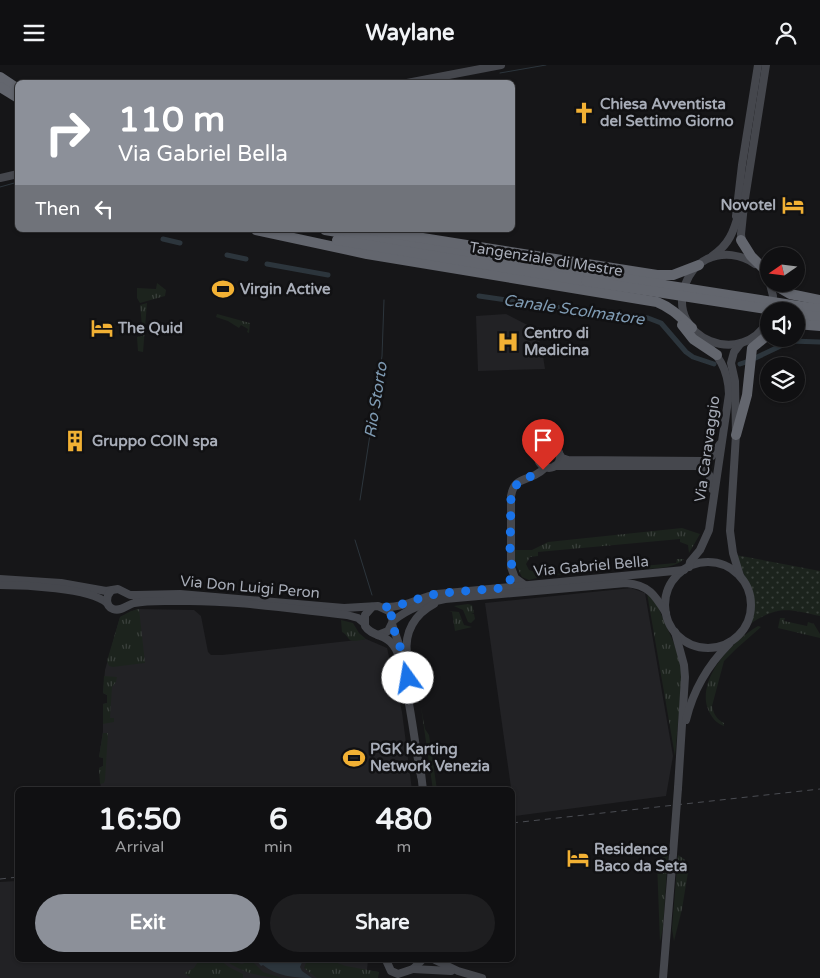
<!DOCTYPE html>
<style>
:root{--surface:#101012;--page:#1e1e20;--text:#f1f3f6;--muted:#9c9d9f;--line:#303032;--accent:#8c9099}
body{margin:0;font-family:"Varela Round",sans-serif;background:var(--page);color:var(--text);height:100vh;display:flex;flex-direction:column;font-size:19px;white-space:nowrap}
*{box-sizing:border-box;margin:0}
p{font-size:16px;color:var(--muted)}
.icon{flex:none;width:28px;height:28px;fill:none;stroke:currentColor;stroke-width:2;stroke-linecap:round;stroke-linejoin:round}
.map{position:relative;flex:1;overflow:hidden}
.sheet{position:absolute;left:15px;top:722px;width:500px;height:175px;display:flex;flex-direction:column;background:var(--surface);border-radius:8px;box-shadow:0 1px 4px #0004,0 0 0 1px var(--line)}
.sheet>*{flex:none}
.top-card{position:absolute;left:15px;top:15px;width:500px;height:152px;border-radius:8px;box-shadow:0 1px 4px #0004,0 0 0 1px var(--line);background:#8c9099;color:#fff;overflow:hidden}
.needle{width:32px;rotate:256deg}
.fabs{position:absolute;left:760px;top:182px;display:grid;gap:10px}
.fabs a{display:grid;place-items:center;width:45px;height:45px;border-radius:50%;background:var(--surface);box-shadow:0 1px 4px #0004,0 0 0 1px var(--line);font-size:25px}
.pin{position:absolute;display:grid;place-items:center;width:42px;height:42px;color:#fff;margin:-51px -21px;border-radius:50% 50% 50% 0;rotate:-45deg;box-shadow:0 0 5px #0007}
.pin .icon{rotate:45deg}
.me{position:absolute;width:55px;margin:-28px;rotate:347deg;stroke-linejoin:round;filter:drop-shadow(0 0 4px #0008)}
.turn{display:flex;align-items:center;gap:18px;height:105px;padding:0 20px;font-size:22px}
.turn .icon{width:65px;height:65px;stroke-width:2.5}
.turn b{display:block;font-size:35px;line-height:42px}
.then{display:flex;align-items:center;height:48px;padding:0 20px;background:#0003;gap:10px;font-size:19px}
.eta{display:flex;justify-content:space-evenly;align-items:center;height:85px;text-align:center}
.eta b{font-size:30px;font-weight:800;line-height:35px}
.cta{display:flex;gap:10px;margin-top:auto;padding:10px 20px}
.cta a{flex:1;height:58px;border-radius:30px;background:var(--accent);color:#fff;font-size:20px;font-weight:800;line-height:58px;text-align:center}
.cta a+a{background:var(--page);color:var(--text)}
header{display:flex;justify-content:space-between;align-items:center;height:65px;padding:0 20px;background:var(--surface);font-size:22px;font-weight:800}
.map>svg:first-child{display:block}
.built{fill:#222225}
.grass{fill:url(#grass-tufts)}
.park{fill:url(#park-dots)}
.water{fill:#2c353c}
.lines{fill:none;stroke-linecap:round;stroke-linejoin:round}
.stream{stroke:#2c353c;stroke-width:1}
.canal{stroke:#2c353c;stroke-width:5}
.secondary{stroke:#45474d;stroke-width:8}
.highway{stroke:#63666e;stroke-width:10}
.rail{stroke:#4a4c52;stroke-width:1;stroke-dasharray:6 5;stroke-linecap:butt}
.secondary-bridge{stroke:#45474d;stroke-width:8}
.highway-bridge{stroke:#63666e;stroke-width:10}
.route{stroke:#1a73e8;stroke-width:9;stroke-dasharray:0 16.2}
.labels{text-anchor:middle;stroke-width:5;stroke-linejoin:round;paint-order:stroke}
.poi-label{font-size:15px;font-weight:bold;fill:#a8adb8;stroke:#111113;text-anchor:start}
.street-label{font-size:15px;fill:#a8adb8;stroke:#111113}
.water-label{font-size:16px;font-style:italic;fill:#7f9bb3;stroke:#111113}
</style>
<header><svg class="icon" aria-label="menu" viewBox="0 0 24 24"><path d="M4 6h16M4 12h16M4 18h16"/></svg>Waylane<svg class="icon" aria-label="person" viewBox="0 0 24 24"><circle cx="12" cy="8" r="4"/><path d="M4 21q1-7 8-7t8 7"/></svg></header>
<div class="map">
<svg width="820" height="913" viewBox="0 0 820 913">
<defs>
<pattern id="grass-tufts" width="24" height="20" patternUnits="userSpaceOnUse" patternTransform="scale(1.25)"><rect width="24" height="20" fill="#1c231d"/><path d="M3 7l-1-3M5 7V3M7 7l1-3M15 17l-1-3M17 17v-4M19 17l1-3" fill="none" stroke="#3a403c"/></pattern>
<pattern id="park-dots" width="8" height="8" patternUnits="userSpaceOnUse" patternTransform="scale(1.25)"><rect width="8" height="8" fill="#1c231d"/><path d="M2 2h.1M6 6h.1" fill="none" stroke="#3a403c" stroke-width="1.8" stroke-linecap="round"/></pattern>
</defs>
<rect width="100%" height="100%" fill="#161618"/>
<g class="built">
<path d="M506,249L545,269L540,274L538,284L543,291L545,304L478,306L476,251Z"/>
<path d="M631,523L645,528L673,691L666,731L515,751L485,538Z"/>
<path d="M137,544L194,545L201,551L208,587L211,590H222L366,574L387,583L402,647L412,725H101L99,703L103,701V693L99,692L103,666V639L107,638V630L103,628L105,605L120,552Z"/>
<path d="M17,816L18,895H368L367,905L379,907L377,913H0V817Z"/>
</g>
<g class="grass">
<path d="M157,218L166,225L165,231L140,238L137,233V223L156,224Z"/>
<path d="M147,238L143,287L138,286L137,272L143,271L140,240Z"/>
<path d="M217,249L250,258L249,268L247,267L248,264L241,260L239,263L228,256L216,252Z"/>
<path d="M682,463L700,469L689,488L688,480L680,477V474L538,487V491L530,492L526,499L529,505L535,507L536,511L597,505V502L599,503L597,506L545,511L529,515L522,512L515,498V485H532L548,477Z"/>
<path d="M677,494H684C671,507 638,503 619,504L616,500H619L620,503L676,498Z"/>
<path d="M647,528L654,533L676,583L681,598L682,614L675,691Z"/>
<path d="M468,539L472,540L474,548H471L474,549L475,554L471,558L468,557L463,545L454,541Z"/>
<path d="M139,544L145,598L113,602L109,601L107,596L120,552L131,546Z"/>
<path d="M449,546L459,547L464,560L472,562L455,566L452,547Z"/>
<path d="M780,553H785L784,556L807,561L808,557L814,559L820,569V573L778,563Z"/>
<path d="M341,555L353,558L359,568L366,574C361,575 354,577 350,575C347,572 346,569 342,567Z"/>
<path d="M758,561L761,562L736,584L724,596L712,641C713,648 717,655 724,658V661C716,658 711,652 708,644C697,612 733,576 758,561Z"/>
<path d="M104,611L117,612L116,617L112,622L110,653H114V657L103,659V639L107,638V630L103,628Z"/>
<path d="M421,642L425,664L429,670L437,725H433Z"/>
<path d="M103,668H108L105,715L104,718L100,719L99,703L103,701V693L99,692Z"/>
<path d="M668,789L663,863L660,877L657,796Z"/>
<path d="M678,790L684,794L689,801L682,844L674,876L672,864Z"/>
<path d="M199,895H220L229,902L243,909V913H191L184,908L194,903Z"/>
<path d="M225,895L242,899L251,895L263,907L282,913C263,913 240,907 225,895Z"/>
<path d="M307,895H329L346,901L379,907L378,913H317L304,903Z"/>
</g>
<path class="park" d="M736,490L820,506V551C788,544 779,540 750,559L754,544V534Z"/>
<path class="water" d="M256,895H303L300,902L302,906L312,913C295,913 276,911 263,900L261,901Z"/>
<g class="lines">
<g class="stream">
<path d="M500,8L546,0"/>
<path d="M0,122L18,117"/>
<path d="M360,435L382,291L384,235"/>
<path d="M355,475L372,530"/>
</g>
<g class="canal">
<path d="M163,174L180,178"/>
<path d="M227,190L246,194"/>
<path d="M267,199L328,210"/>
<path d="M479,231L569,244L648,253L661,258L686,287L693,292L714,299"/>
<path d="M740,299L749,296L791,276L820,277"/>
</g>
<g class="secondary">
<path d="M407,18L501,0"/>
<path d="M0,113L18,109"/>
<path d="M736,151L742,100L758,0"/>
<path d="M742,178L741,169L744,140L766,0"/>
<path d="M712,191C729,180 734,166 739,147"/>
<path d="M755,199C741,189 723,187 707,194C697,199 689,209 685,220C666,273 743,305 769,254"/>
<path d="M770,219L773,231L772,242"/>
<circle cx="549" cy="392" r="11"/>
<path d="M559,389L562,393L568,395L703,396L712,391L720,379"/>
<path d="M555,401H696C708,403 712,412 712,424"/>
<circle cx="708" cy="540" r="43"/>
<path d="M689,502L690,497L700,485L709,465L729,329C728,302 718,291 701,272"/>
<path d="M740,511L733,488L730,466L736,370L735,316L731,298L734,287L741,278"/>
<path d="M0,514L61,518L106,526L118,524L130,530H136L180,529L344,543L378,541L389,546L393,556L388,566L378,570"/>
<path d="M0,520C23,520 90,523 107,538"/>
<path d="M526,521L515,513L511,502V431C514,414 523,416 535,410C539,408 543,405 546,402"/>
<path d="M111,526C106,531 105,541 113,544C121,547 127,540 134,538C148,535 165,536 180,536C235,535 292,544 347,550L358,553L364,558"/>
<path d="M372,542L365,550V561C372,572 386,569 393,580C399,587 400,596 402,605C411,640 414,676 421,711"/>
<path d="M385,542C403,543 419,533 437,529L684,505"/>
<path d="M393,556C409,543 425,538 445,534L626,518C649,520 655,530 666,548"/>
<path d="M392,559L402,588"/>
<path d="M675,567L684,600L685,612L678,723"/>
<path d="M408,613C410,604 408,598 407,589C404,567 415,549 434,539"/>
<path d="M686,655C693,626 708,600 729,579"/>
<path d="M421,708L423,725"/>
<path d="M386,895L391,906L398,909L413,904L422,895"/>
<path d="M435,895L458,906L482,913"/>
<path d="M413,904L451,906"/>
<path d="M663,913L673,789"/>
</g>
<g class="highway">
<path d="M0,12L18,24"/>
<path d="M0,22L18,33"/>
<path d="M256,165L367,189L657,237C672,243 681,253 692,263"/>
<path d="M325,165L588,208"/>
<path d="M372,165L657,210H673L699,200"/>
<path d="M337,175L586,216"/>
<path d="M741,175L751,191L769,209"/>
<path d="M773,219L790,229L820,235"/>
<path d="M798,241L820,244"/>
<path d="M796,249L820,252"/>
<path d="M796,259L820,261"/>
<path d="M682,260L693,274L717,290"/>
<path d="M736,370L747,330L752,283L769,269"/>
</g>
<g class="rail">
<path d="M512,758L820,724"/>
<path d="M0,814L18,812"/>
</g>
<path class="secondary-bridge" d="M673,789L678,723"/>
<g class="highway-bridge">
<path d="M588,208L798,241"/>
<path d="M586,216L779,246"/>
</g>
</g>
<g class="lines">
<path class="route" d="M408,613L404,593L392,559V552L389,546L383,542C402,542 418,532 436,529C458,526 481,525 503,523L508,519L513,509L510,488L511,431C515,413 530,414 543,405"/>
</g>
<defs>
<g id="church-bare" transform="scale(1.725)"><path d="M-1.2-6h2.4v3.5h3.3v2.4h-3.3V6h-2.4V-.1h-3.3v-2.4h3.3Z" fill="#f2b134" stroke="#111113" stroke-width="2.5" paint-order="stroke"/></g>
<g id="hotel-bare" transform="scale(1.725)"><path d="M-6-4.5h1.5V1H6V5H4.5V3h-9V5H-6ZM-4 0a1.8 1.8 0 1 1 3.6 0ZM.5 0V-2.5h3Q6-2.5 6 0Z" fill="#f2b134" stroke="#111113" stroke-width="2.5" paint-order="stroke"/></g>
<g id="stadium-bare" transform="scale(1.725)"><path d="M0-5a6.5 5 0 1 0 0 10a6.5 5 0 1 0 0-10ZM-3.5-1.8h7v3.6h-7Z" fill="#f2b134" stroke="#111113" stroke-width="2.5" paint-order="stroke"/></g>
<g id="hospital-bare" transform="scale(1.725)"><path d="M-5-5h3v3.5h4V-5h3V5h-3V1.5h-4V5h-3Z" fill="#f2b134" stroke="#111113" stroke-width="2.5" paint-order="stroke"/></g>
<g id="building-bare" transform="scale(1.725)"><path d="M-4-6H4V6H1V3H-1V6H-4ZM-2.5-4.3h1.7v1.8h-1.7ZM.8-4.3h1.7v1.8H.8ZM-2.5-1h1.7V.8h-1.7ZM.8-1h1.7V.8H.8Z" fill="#f2b134" stroke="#111113" stroke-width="2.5" paint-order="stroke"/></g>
</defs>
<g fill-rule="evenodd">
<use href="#church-bare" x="584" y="48"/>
<use href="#hotel-bare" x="793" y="140"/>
<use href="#stadium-bare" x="223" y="224"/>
<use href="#hotel-bare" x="102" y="263"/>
<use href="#hospital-bare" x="508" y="277"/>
<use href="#building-bare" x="75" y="376"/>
<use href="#stadium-bare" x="354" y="693"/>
<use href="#hotel-bare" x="578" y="793"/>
</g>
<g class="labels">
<g class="poi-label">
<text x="600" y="44">Chiesa Avventista<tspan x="600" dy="17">del Settimo Giorno</tspan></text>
<text x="776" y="145" text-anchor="end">Novotel</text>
<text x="240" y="229">Virgin Active</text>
<text x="118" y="268">The Quid</text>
<text x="524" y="273">Centro di<tspan x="524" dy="17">Medicina</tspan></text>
<text x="92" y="381">Gruppo COIN spa</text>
<text x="370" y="689">PGK Karting<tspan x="370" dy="17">Network Venezia</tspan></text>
<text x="594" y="789">Residence<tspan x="594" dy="17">Baco da Seta</tspan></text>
</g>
<g class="street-label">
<text transform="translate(546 194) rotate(9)" y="5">Tangenziale di Mestre</text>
<text transform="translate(707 384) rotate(-82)" y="5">Via Caravaggio</text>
<text transform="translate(591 501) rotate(-5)" y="5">Via Gabriel Bella</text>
<text transform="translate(250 522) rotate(5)" y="5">Via Don Luigi Peron</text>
</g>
<g class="water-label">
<text transform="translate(574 244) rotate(8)" y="6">Canale Scolmatore</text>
<text transform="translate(375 335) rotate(-81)" y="6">Rio Storto</text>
</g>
</g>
</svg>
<div class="fabs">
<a><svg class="needle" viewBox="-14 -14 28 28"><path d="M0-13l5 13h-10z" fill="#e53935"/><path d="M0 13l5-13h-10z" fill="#9c9d9f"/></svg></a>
<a><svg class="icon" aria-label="sound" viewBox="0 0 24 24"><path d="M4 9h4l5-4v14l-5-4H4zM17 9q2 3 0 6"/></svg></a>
<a><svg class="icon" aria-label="layers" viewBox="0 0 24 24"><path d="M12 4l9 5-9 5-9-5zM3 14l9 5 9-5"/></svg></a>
</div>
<div class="pin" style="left:543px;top:405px;background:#d93025"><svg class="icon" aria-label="arrive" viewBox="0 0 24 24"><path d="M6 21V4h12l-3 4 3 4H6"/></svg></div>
<svg class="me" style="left:408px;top:613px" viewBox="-20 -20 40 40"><circle r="19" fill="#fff"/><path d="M0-13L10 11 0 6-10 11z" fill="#1a73e8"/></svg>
<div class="top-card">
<div class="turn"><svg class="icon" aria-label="right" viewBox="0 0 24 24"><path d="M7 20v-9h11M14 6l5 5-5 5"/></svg><div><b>110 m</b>Via Gabriel Bella</div></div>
<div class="then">Then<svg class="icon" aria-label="left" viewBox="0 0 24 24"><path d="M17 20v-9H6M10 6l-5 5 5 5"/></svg></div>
</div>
<section class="sheet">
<div class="eta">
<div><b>16:50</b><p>Arrival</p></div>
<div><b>6</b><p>min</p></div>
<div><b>480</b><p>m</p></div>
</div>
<div class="cta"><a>Exit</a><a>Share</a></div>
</section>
</div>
